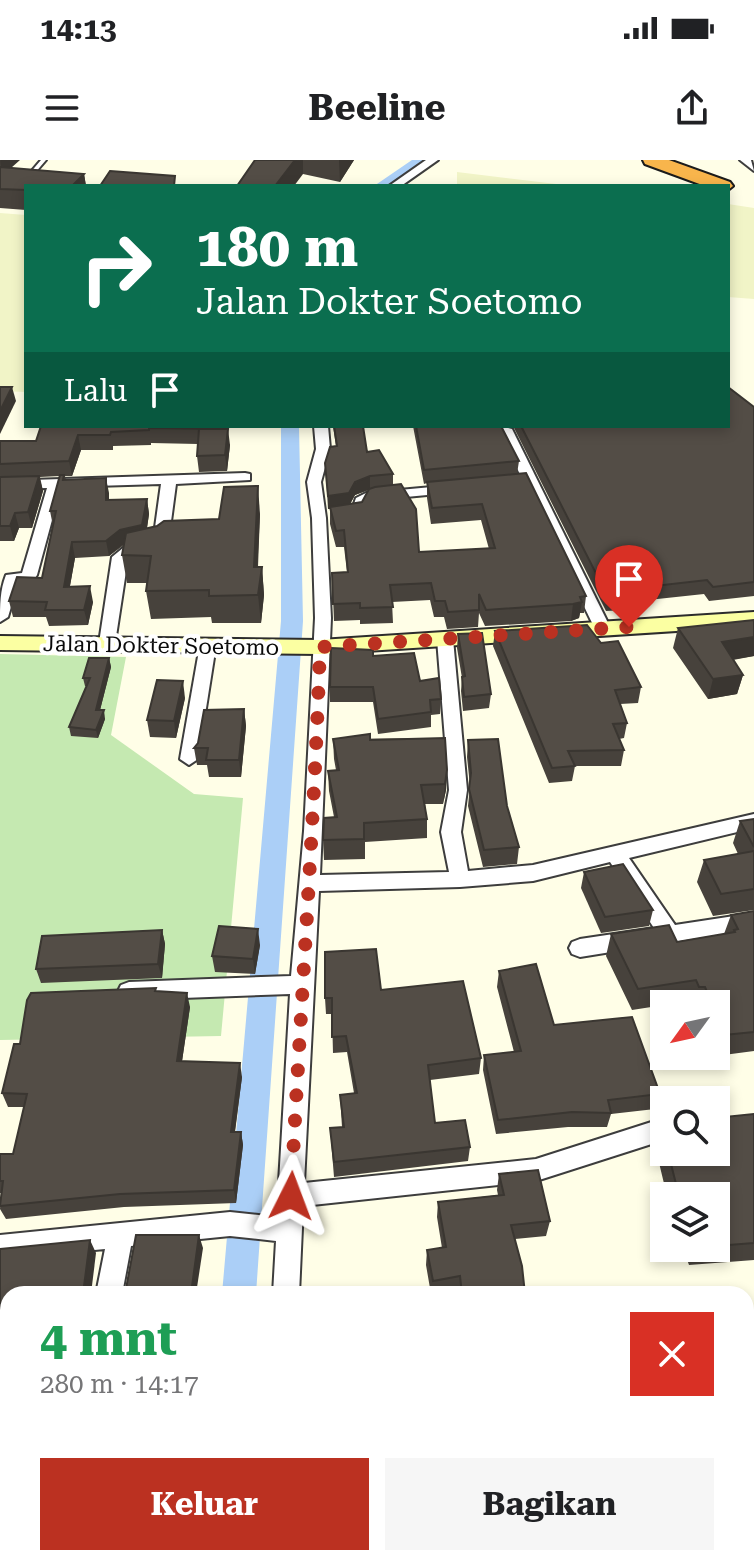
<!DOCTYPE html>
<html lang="id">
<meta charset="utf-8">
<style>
:root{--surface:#fff;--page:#f6f6f6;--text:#202124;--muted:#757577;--accent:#bb3121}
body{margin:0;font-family:"Roboto Serif",serif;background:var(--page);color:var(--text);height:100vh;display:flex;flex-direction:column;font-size:30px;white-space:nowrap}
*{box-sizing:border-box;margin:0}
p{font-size:26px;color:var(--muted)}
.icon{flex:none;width:44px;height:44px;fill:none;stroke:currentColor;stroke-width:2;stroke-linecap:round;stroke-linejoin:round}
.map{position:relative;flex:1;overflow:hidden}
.drawer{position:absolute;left:0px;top:1126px;width:754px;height:280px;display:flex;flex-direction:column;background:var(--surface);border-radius:24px 24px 0 0;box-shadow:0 4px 12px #0003}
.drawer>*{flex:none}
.banner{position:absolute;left:24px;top:24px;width:706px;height:244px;border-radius:0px;box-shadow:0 4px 12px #0003;background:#0b6e4f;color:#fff;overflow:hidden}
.needle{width:52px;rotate:237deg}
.controls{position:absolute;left:650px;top:830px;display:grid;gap:16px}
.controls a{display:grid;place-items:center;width:80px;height:80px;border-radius:0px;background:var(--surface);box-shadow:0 4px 12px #0003;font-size:40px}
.pin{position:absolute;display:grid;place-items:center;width:68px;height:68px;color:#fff;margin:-82px -34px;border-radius:50% 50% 50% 0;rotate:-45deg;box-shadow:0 0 8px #0007}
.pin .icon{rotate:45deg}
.me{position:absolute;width:88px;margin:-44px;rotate:3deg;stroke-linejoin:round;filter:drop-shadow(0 0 6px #0008)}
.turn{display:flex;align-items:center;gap:28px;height:168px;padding:0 40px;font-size:36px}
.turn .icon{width:104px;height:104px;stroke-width:2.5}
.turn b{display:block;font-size:56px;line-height:68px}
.then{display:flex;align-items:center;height:76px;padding:0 40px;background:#0003;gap:16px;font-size:30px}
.round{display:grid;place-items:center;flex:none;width:84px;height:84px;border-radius:0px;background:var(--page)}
.headline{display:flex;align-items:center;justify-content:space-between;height:136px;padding:0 40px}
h1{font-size:48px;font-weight:700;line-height:60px;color:#1e9e55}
.cta{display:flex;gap:16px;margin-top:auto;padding:16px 40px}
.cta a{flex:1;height:92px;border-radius:0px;background:var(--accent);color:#fff;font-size:32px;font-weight:700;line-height:92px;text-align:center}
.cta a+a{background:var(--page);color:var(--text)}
.status{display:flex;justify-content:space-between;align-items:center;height:56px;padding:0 40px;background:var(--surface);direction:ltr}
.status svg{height:22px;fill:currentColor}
header{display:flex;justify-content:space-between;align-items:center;height:104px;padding:0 40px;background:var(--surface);font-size:36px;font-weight:700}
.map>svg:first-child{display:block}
.farmland{fill:#f1f4c7}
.green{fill:#c5e9b1}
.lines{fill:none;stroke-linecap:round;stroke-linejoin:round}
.canal{fill:#abcff7;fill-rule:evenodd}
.lane-casing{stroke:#3d3d3d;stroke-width:4}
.street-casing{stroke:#3d3d3d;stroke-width:4}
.secondary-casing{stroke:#2c2c2c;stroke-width:4}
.highway-casing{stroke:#1b1b1b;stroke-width:4}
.lane{fill:#fff;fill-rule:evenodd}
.street{fill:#fff;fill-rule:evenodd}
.secondary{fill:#fbffa2;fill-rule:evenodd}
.highway{fill:#f8b54c;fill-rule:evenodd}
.wall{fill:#47423c;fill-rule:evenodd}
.shaded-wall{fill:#3a3631}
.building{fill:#534d46;stroke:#3a3631;stroke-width:2}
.route{stroke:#bb3121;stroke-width:14;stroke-dasharray:0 25.2}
.labels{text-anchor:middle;stroke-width:8;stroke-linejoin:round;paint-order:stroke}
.street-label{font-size:22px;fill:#0a0a0a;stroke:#fff}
</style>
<div class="status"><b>14:13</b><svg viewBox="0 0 49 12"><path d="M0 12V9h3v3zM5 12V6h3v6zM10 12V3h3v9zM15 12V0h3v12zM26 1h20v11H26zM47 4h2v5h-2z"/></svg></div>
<header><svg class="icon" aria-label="menu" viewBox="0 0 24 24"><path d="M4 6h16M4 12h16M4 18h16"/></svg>Beeline<svg class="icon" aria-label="share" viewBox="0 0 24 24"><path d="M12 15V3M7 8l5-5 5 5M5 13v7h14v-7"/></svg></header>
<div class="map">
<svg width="754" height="1406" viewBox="0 0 754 1406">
<rect width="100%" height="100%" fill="#fffee7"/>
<g class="farmland">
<path d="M457,12L573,26H457Z"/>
<path d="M728,44L754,48V139L728,137Z"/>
<path d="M0,53L26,55V232L0,231Z"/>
</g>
<path class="green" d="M0,494L126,497L111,575L194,634L243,638L221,876L0,880Z"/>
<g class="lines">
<g class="canal">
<path d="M412,0H427L390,26H374Z"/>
<path d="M281,266H299L303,461L256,1134H222L281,461Z"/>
<rect x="198" y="1398" width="40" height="8"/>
</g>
<g class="lane-casing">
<path id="lane" d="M41,0H46L34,14V21H30L29,14Z"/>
</g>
<g class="street-casing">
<g id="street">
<path d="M426,0H438L401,26H389Z"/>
<path d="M740,0H751L754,11Z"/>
<path d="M314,266H328L330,289L321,322L326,358L331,458L320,715L449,712L441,672L449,630L437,479L445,474L453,479L467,630L461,672L468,711L533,705L754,654V668L629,698L675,765L754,753V769L580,797L572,794L569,788L572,782L580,779L654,768L610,702L533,721L460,727L319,731L304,1023L536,999L664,958V980L536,1021L303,1046L299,1134H273L276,1081L230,1076L131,1086L122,1134H96L105,1089L0,1099V1075L230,1052L277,1057L290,834L129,840L121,837L118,831L121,825L129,822L291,816L304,671L315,458L312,358L307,322L316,289Z"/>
<path d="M500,266L512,269L611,469L609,473L603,474L595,469L498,269Z"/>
<path d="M245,313L250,314V320L176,324L168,384L161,390L128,398L115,483L107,488L99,483L112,397L123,388L153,382L161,324L61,327L37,415L33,421L18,423L8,457L0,462C0,445 0,430 6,415L22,413L47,328L0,329V321Z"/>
<path d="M454,325L459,326V332L374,340L368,343L365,353L345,358L338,354L353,347L356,338L366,333Z"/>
<path d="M208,480L216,485L198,599L189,605L180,599L200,485Z"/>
<path d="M49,1398H79L77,1406H47Z"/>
<path d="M265,1398H295L294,1406H264Z"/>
</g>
</g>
<g class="secondary-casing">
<path id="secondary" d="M754,452V466L320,494L0,490V476L320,480Z"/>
</g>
<g class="highway-casing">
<path id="highway" d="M643,0H669L730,22L733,26L728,30V26H705L645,4Z"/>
</g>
<use href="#lane" class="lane"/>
<use href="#street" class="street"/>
<use href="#secondary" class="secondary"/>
<use href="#highway" class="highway"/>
</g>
<g class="wall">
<path d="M0,0L11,8L84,14L86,26H26V50L0,48Z"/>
<path d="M255,0H354L340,22L303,14Z"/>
<path d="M754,247V436L709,441L704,434L648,440L646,449L606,451L513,266H728Z"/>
<path d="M41,266H214V269L230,285L227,311L199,312L197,296L198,284L151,283V285L113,286V290H81L72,316H65L66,320L106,318L109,340L147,339L149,354L147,368L260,354L258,407H262L264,435L261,463H212L211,457L151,459L146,431L147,423H127L122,395L124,385L109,396L75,398L70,426L93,442L88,465L49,466L46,457H13L9,441L42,418L53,366L50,351L60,316L40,317L43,331L32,368H19L14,381H0V281H36Z"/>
<path d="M333,266H363L367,292L393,314V325L419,392L489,389L481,360L431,364L427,338V323L424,324L413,266H501L519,301L517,314L586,436L584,453H580L579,458L571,461L485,466L479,453L478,467L447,469L444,457H434L430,440L392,442L393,463L360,464V460L334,461L332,413L347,412L344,387H336L330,364V349H328L326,316L336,286ZM369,330L362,342L350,344L355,335Z"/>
<path d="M754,460V496L733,500L743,515L737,534L708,539L673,488L678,468Z"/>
<path d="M495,471L601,483L641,527L638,543L620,544L627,563L624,578L619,579L624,590L621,606H575L572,621L549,623L493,486Z"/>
<path d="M458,474L491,534L489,548L463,551L461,531L462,518L457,488Z"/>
<path d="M373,496L420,521L441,539L440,554L431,555V567L378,574L373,542H330V527Z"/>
<path d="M109,498L111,507L100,550L105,559L98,578L71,576L69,567L87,526H85L83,518Z"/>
<path d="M185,538L176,578L150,577L147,560Z"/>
<path d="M244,549L246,566L241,617H209L207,605H197L194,588Z"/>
<path d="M445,578L446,630L443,644H425L427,659V678L365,682V699L324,700L323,680L334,657L329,631L328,611L336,610L334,599L333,579Z"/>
<path d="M468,580L507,646L519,687L517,704L483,707L468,646L470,626L467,597Z"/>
<path d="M754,659V750L713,756L697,722L704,700L738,694L733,683L740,661Z"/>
<path d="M584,712L653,750L649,766L601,773L581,728Z"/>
<path d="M754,751V891L716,896V844H689L688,841L664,844V845L632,850L606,796L611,774L677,782L724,774L731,755Z"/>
<path d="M162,770L165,784L162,818L41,823L36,809Z"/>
<path d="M260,785L255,814L215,812L212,796Z"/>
<path d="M499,811L554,865L660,934L655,949L611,954L607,967H568L496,974L483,910L484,895L514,892L497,827Z"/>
<path d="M381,830L481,898L479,914L430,920L435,963L470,987L468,1001L334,1017L330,968L342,967L340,935L354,933L347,892L333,893L332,854H326L325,838Z"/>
<path d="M157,831L190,847L182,901L242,917L235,972H241L243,985L236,1043L124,1047L6,1059L0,1049L1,1033H0V994H13L24,947H8L2,933L20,884Z"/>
<path d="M754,954V1100L689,1105L683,1088H716V1036H667L655,986L663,967L664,966V992H716L725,957Z"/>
<path d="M499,1014L550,1061L546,1076L515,1079L525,1134H458V1131L431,1134L426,1105L427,1090L442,1088L437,1057L438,1042L498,1035L497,1030Z"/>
<path d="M339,1398H746L754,1406H339Z"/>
</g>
<g class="shaded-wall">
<path d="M0,0H20L2,16Z"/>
<path d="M295,0H303V14L294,26H275Z"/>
<path d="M339,0H354L340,22Z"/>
<path d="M84,14L86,26H72Z"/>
<path d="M12,227L16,241L0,274V251Z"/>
<path d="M228,269L230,285L227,311L225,295Z"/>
<path d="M78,275L81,290L72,316L69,301Z"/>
<path d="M39,316L43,331L32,368L28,352Z"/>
<path d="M370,316V329L355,335L349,346L328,349V336Z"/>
<path d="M106,318L109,333V355L106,340Z"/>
<path d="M258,326L260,354L256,434L254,407Z"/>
<path d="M147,339L149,354L145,381L122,385L109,396L106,381Z"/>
<path d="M15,353L19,368L14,381L10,366Z"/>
<path d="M72,382L75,398L67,442L64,427Z"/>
<path d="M262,407L264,435L261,463L258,435Z"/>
<path d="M90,426L93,442L88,465L84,450Z"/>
<path d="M582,442L579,458L571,461L573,444Z"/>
<path d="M754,477V496L717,502L722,482Z"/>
<path d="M109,498L111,507L98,558L96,550Z"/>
<path d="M743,515L737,534L708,539L713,519Z"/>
<path d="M183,521L185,538L176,578L174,561Z"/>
<path d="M244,549L246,566L241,617L239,600Z"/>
<path d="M104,550L105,559L98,578L96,570Z"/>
<path d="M447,610L446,630L443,644L445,624Z"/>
<path d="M258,769L260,785L255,814L253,799Z"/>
<path d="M162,770L165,784L162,818L158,804Z"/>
<path d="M187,833L190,847L180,915L177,901Z"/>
<path d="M240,903L242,917L233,985L231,972Z"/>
<path d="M241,972L243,985L236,1043L234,1030Z"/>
<path d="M199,1075L203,1088L196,1134H191Z"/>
<path d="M90,1080L96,1093L91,1134H83Z"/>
<path d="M201,1398H206L205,1406H200Z"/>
</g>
<g class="building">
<path d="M255,0H295L275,26H237Z"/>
<path d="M0,7L84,14L72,26H26V30L0,29Z"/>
<path d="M110,11L175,16L174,26H100Z"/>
<path d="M0,227H12L0,251Z"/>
<path d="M728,227L754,247V422L713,427L707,420L645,427L649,435L608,437L521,266H728Z"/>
<path d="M41,266H211V269L149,268V270L111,272L110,275H78L69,301L0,304V281H36Z"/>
<path d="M334,266H363L367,292L379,290L393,314L370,316L355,322L349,333L328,336L325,303L330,287L337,286Z"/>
<path d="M416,266H501L519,301L424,310Z"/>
<path d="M199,269H228L225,295L197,296Z"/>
<path d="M526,313L586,436L580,437L582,442L573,444L486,450L479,434V450L448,452L445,441H435L431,423L390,425L393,447L360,448V443L333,444L332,413L348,412L344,370L336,371L330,347L362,342L369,329L375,327L401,324L416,349L419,392L495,388L482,344L432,348L427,322Z"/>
<path d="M60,315H64L63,320L106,318V340L147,339L142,365L120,370L106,381L72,382L64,427L90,426L84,450H45L47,442L9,441L17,417L42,418L56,351H50Z"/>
<path d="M39,316L28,352L15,353L10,366H0V317Z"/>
<path d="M258,326L254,407H262L258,435L209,436V430L146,431L151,396L122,395L126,373L157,366L164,361L219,359L224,327Z"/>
<path d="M754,460V477L722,482L743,515L713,519L678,468Z"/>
<path d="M587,465L601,483L618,481L641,527L615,530L627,563L613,564L624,590L568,591L575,606L552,608L495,471Z"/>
<path d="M482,473L491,534L464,537L462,517L465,516L458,474Z"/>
<path d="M331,488L373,490V496L414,493L420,521L439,518L441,539L430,540L431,552L378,559L373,527H330Z"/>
<path d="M89,498H109L96,550H104L96,570L69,567L90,518H83Z"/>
<path d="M157,520L183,521L174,561L147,560Z"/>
<path d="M244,549L239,600H206L208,588H194L198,583L204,550Z"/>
<path d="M370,574V580L445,578L447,610L445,624L421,625L427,659L364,663V679L323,680L324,658L337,657L328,611L339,610L333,579Z"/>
<path d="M498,579L507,646L519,687L484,690L469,629L471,613L468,580Z"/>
<path d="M754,659V687L740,661Z"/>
<path d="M754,691V729L721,734L704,700Z"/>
<path d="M623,704L653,750L605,757L584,712Z"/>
<path d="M754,751V872L724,875L716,855V844H712L705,827H699L696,820L638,829L611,774L669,765L677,782L735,772L734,770L738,769L731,755Z"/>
<path d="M219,766L258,769L253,799L212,796Z"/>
<path d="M162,770L158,804L36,809L42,776Z"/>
<path d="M376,789L381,830L463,821L481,898L428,905L435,963L465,960L470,987L334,1002L330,968L344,967L340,935L357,933L346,876L332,877V838H325V792Z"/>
<path d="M536,804L554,865L632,857L660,934L608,940L611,953L572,952L498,960L484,895L521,891L499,811Z"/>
<path d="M156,828L155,831L187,833L177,901L240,903L231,972H241L234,1030L120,1034L0,1046L3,1021H0V994H13L27,934L2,933L14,884H20L27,840L31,833Z"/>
<path d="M722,953L725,957L754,954V1083L716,1086V1036H679L668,992H716V954Z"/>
<path d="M538,1010L550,1061L511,1065L522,1106L525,1134H462L460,1116L433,1121L427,1090L446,1087L438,1042L504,1035L499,1014Z"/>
<path d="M136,1075H199L191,1134H125Z"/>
<path d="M90,1080L83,1134H8V1398H38L37,1400L70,1401L71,1398H201L200,1406H0V1089Z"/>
<path d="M746,1293H754V1406H735L733,1398H746Z"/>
<path d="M339,1398H661L587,1405V1406H339Z"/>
<path d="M668,1398H724L670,1406Z"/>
</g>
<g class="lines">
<path class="route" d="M291,1036C300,853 314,670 320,487L629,467"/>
</g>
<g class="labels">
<g class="street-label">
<text transform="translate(161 485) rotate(1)" y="8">Jalan Dokter Soetomo</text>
</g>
</g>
</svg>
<div class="controls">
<a><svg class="needle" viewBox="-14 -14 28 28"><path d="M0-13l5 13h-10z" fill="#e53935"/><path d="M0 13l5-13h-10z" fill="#757577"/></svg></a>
<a><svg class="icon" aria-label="search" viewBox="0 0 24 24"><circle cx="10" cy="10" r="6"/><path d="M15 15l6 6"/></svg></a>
<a><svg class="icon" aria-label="layers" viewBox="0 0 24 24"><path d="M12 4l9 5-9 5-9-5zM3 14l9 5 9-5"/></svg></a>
</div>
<div class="pin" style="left:629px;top:467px;background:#d93025"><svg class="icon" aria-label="arrive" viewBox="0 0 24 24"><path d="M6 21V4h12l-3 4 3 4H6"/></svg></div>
<svg class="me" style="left:291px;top:1036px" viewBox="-20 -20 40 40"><path d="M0-17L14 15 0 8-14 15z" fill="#bb3121" stroke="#fff" stroke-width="4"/></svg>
<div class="banner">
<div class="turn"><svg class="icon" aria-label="right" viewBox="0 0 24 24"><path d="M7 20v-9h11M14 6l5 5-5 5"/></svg><div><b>180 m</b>Jalan Dokter Soetomo</div></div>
<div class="then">Lalu<svg class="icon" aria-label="arrive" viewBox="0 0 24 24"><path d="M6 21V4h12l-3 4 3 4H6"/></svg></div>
</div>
<section class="drawer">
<div class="headline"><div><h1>4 mnt</h1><p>280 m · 14:17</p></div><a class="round" style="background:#d93025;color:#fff"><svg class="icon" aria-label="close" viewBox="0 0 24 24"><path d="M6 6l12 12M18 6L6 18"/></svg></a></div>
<div class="cta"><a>Keluar</a><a>Bagikan</a></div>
</section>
</div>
